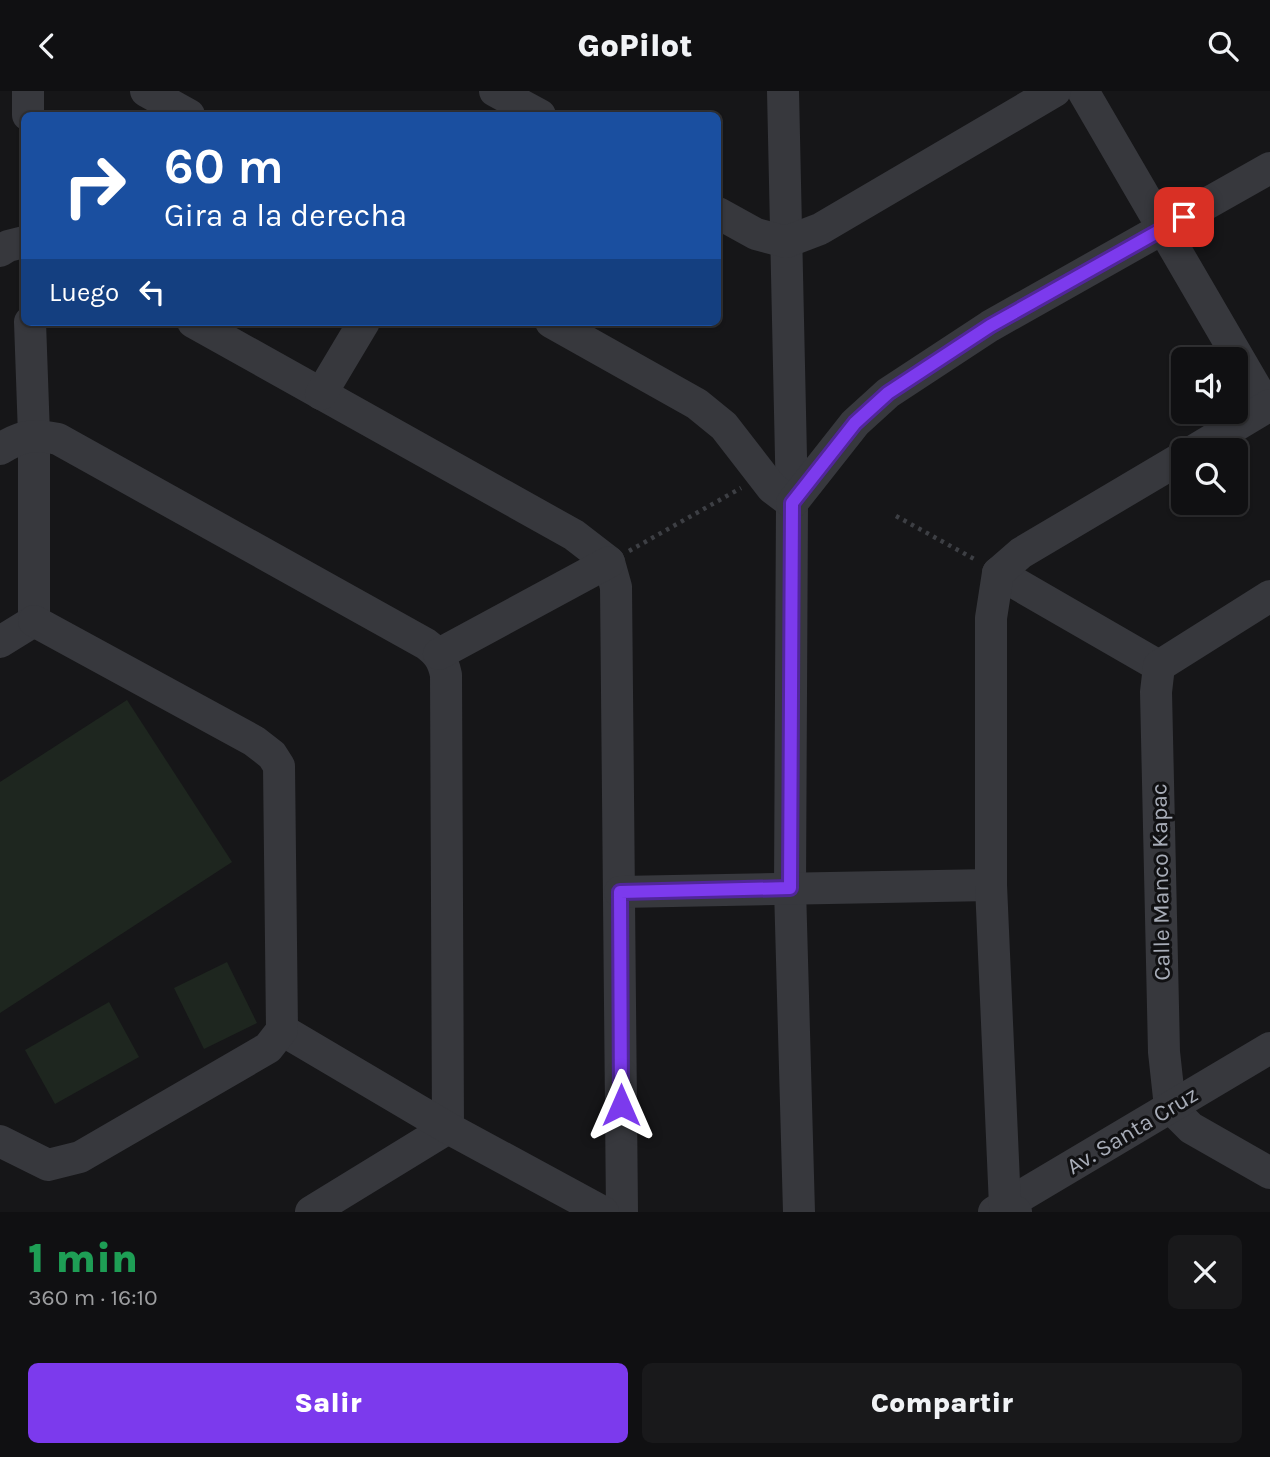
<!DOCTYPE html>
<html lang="es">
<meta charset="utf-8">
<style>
:root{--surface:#101012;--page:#19191b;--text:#f1f3f6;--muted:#9c9d9f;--line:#303032;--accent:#7c3aed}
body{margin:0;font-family:Karla,sans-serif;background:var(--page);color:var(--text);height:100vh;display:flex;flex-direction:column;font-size:26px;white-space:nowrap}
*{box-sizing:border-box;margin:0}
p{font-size:23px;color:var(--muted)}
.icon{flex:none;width:38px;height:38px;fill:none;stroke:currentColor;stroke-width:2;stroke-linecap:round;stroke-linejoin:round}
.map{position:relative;height:1121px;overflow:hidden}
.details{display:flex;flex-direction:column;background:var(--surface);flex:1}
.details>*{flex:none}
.top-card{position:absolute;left:21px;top:21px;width:700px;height:214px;border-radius:10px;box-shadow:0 2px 5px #0004,0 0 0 2px var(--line);background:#1a4fa0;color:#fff;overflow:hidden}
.buttons{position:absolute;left:1171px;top:256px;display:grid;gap:14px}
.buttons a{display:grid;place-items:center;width:77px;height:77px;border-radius:10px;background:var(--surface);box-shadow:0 2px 5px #0004,0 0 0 2px var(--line);font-size:35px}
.pin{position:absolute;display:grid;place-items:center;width:60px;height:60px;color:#fff;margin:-30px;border-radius:14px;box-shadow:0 4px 10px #0006}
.me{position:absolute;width:77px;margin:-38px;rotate:0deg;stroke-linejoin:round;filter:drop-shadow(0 0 5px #0008)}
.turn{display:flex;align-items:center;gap:24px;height:147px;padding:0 28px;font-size:32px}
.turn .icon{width:91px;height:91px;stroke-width:2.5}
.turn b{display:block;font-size:49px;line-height:60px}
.then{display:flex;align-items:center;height:66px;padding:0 28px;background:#0003;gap:14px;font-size:26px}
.round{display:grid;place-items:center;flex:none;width:74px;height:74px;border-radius:10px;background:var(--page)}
.summary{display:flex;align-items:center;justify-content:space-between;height:119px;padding:0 28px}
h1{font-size:42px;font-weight:800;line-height:52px;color:#1e9e55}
.action{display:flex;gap:14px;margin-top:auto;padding:14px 28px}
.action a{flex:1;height:80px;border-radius:10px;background:var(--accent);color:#fff;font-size:28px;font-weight:800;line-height:80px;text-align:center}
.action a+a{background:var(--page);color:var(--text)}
header{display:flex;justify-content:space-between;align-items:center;height:91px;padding:0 28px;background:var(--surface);font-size:32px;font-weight:800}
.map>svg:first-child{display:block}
.green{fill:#1e261f}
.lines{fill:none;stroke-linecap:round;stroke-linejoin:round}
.path{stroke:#3d3f44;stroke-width:4.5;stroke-dasharray:3.5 5;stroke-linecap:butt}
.minor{stroke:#37383d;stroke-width:32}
.route-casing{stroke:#51269a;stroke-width:18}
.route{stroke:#7c3aed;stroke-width:12}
.labels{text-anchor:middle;stroke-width:6;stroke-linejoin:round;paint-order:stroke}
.street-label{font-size:23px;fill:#a8adb8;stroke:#111113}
</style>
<header><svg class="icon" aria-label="back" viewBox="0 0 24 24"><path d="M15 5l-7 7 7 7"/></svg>GoPilot<svg class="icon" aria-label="search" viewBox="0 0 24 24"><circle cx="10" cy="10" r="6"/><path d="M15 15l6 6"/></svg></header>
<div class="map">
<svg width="1270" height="1121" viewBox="0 0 1270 1121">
<rect width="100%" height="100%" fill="#161618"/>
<g class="green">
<path d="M127,609L232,771L0,922V691Z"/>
<path d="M227,871L257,932L204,958L174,897Z"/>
<path d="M109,911L139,966L55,1013L25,959Z"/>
</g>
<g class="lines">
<g class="path">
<path d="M896,425L976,469"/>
<path d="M629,460L741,397"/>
</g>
<g class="minor">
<path d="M146,0L189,24"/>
<path d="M495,0L540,24"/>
<path d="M783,0L792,412L790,797L799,1121"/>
<path d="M1083,0L1267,316"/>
<path d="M28,24V0"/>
<path d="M718,122L756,143L786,151L820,138L1055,0"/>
<path d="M0,160L8,155L24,151"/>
<path d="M30,231L34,344V530"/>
<path d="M193,231L574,444L609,471L616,496L622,1121"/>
<path d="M551,231L697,313L724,335L772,397L792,412"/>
<path d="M321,303L364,231"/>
<path d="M0,358C23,344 32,343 58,348L426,553C438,562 443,569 446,584L448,1037L311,1121"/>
<path d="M1195,359L1270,314"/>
<path d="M792,412L855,332L888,302L990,235L1270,77"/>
<path d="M998,482L1159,575"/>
<path d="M1270,505L1159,575L1156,601L1164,961L1170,1016L1191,1037L1270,1082"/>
<path d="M0,551L34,530"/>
<path d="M439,563L609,471"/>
<path d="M620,801L991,794"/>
<path d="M282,939L448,1037L603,1121"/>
<path d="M0,1050L48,1074L80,1066L268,957L282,939L279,675L272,664L254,650L34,530"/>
<path d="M994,1121L1270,957"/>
<path d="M1016,1121L1005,1115L991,794V527L998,482L1021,462L1183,366"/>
</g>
</g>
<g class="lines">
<g class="route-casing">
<path id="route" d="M621,1014L620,801L790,797L792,412L855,332L888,302L990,235L1184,126"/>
</g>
<use href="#route" class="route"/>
</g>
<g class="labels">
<g class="street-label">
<text transform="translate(1160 791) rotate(-91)" y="8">Calle Manco Kapac</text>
<text transform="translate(1132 1039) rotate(-31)" y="8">Av. Santa Cruz</text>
</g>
</g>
</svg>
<div class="buttons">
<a><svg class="icon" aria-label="sound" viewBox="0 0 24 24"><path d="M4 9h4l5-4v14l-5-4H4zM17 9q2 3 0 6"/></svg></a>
<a><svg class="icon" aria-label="search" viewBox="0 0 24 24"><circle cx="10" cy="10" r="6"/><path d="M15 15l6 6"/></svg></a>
</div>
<div class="pin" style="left:1184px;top:126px;background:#d93025"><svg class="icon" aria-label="arrive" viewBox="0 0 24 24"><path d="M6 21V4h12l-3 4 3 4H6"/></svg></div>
<svg class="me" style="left:621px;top:1014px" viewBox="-20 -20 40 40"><path d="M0-17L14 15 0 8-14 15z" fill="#7c3aed" stroke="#fff" stroke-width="4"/></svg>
<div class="top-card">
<div class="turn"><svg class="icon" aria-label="right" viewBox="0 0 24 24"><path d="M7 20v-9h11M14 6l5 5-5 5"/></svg><div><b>60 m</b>Gira a la derecha</div></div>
<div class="then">Luego<svg class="icon" aria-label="left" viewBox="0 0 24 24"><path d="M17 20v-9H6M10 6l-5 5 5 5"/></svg></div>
</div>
</div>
<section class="details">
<div class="summary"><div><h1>1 min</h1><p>360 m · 16:10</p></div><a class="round"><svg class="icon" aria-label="close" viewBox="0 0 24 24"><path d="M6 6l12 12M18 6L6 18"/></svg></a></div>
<div class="action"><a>Salir</a><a>Compartir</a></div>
</section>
